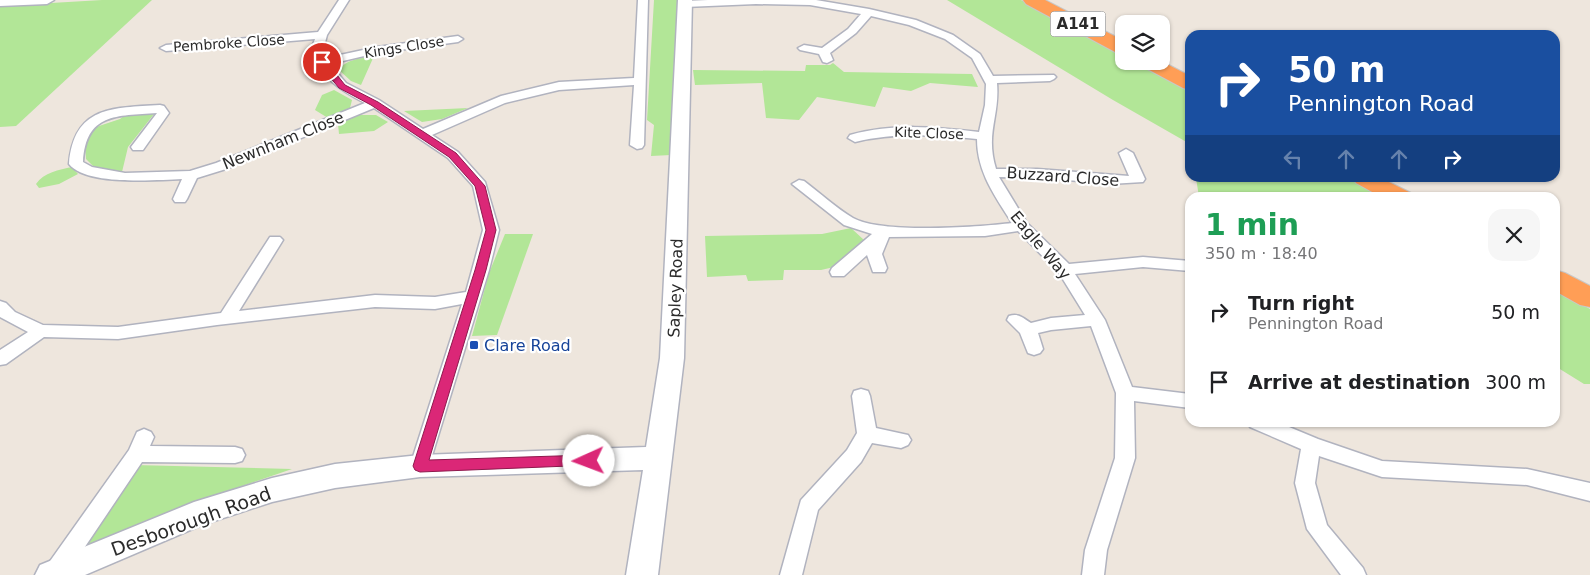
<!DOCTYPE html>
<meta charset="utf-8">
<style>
:root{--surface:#fff;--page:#f6f6f6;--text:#202124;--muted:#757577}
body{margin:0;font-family:"DejaVu Sans",sans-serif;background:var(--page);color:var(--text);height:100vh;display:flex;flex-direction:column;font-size:19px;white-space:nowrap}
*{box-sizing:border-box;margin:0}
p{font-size:16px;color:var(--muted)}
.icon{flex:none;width:28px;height:28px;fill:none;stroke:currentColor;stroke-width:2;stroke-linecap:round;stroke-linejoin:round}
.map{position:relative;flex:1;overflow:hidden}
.sheet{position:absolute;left:1185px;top:192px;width:375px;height:235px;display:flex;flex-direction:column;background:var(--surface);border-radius:15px;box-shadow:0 1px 4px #0004}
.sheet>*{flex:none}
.top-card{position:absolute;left:1185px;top:30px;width:375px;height:152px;border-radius:15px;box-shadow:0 1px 4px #0004;background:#1a4fa0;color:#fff;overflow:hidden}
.fabs{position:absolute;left:1115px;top:15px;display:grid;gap:10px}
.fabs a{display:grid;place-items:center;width:55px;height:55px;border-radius:10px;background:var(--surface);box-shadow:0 1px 4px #0004;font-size:25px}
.pin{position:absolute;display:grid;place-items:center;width:42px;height:42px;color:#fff;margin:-21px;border:2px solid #fff;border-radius:50%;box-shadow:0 1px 5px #0007}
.me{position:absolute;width:55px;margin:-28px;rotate:268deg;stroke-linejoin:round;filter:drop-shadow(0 0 4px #0008)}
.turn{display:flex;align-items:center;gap:18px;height:105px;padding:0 20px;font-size:22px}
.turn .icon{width:65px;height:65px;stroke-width:2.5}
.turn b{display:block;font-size:35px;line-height:42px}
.lanes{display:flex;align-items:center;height:48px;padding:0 20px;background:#0003;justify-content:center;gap:25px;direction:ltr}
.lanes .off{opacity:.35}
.round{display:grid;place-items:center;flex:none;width:52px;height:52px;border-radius:15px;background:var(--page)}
.overview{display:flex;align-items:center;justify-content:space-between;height:85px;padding:0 20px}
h1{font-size:30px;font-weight:700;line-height:38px;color:#1e9e55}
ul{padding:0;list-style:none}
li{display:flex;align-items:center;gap:15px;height:70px;padding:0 20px}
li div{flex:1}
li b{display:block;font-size:19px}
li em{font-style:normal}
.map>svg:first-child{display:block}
.green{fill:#b2e697}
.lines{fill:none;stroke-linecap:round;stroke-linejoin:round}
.street-casing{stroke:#b1b3bf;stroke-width:3}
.secondary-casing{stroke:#b1b3bf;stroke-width:3}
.highway-casing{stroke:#c8c8c8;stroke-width:2}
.street{fill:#fff;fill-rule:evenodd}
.secondary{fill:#fff;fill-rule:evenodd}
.highway{fill:#ff9e56;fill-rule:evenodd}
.route{fill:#db2777;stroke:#8e194d}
.transit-dot{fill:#1a4fb4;stroke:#fff;stroke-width:2}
.labels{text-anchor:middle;stroke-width:4.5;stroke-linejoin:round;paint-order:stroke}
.far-street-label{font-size:14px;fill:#2b2b2b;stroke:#fff}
.shield{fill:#fff;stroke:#6b6b6b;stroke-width:1}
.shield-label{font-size:15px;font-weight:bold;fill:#2b2b2b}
.street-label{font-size:16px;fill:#2b2b2b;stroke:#fff}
.transit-label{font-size:16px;fill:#164399;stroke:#fff;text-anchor:start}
.near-street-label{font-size:19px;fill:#2b2b2b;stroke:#fff}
</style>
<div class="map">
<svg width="1590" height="575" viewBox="0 0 1590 575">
<rect width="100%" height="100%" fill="#eee6dd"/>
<g class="green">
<path d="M102,0H152L16,126L0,127V6Z"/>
<path d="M654,0H679L671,155L651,156L654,125L647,120Z"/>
<path d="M947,0H1021L1124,56V61H1134L1190,92V144L1113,100Z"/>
<path d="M374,56L361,85L351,81L339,70C346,59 362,58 374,56Z"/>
<path d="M833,63L844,72L972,74L978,87L930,83L911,91L883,87L875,107L817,97L799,120L766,118L762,83L695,85L693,70L805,71L806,65H830Z"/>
<path d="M334,90L352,100L350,108L328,118L315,110L322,95Z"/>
<path d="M468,108L442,119L422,122L404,111Z"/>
<path d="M128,113L154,114L128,147L122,172L94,167L86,159L85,145L93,128L120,119Z"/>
<path d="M359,115H376L388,122L374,131L339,134L338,124Z"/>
<path d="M72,167L78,174L59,184L39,188L36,184C44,172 59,170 72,167Z"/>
<path d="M1196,178H1348L1385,197H1199Z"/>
<path d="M851,228L864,240L834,267L821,270H784L783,280L748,281L746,275L707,277L705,236L822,234Z"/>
<path d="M505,234H533L497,335L472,336L489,273Z"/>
<path d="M1555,290L1590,309V384H1584L1555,366Z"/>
<path d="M134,465L292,469L178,508L84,547Z"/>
</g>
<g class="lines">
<g class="street-casing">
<g id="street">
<path d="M339,0H349L327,35L323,50L326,58L377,47L458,36L463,39L458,42L377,53L330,64L346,83L379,100L423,129L501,96L559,82L634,78L638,0H648L644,145L642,148L637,149L630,145L634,85L559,90L505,103L432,135L458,152L485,182L499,230L489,270L427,472L420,474L413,472L410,466L462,304L435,309L375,307L217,325L118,339L44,337L6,364L0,365V350L28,332L0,317V301L6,303L15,312L43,325L118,327L221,313L270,237H280L283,240L239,311L375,295L435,297L466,292L483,230L473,186L448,158L374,108L226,169L197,178L187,199L185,202H175L173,199L182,179C156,180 86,186 69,164C74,106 112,108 160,105L164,106L169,113L143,150H133L131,147L157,113C116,116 86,113 83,162L92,167L125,173L190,171L216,163L365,103C338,89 323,79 311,50L315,39L166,51L160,48L166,45L318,32Z"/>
<path d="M708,0H816L869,9L916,20L953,35L980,54L993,76L1054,75L1056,77L1054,79L1050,81L997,83C1000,116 985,133 996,169H1037L1129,176L1119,153L1126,149L1133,153L1145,179L1143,182L1110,184L1046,178L999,177L1027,223L1069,264L1143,257L1190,261V271L1143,267L1075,274L1105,320L1132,387L1190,394V408L1134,401L1135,458L1107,550L1104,575H1082L1085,550L1115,458L1116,393L1091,326L1051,330L1038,333L1043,349L1040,353L1034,355L1028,353L1020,333L1007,320L1009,316C1019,313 1023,318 1031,323L1051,318L1085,315L1059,273L1018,231L985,236L889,237L882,254L887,268L885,272H873L867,255L844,276H832L830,272L832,268L872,234L844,225L792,184L799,180L804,181C820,193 836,208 853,218C881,234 979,227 1012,223C995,196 977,172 977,139C935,135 896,132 855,142L848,138L850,135C894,123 935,127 979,132L985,105L986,84L972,58L945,39L909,25L871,16L856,33L830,53L833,60L827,63L823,62L819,54L800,50L798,48L804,45L822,48L848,29L861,14L810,5L756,4L685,7L680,4L685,1Z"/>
<path d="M861,389L868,391L870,396L876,428L908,435L911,440L908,445L901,448L872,443L861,462L818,510L802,575H780L801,500L847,450L857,433L852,396L854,391Z"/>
<path d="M1248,422H1277L1318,439L1382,461L1527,469L1590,483V501L1527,485L1382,477L1319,456L1315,483L1327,525L1363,568L1366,575H1341L1307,529L1295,483L1301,449L1250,427Z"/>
<path d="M144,429L151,432L154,437L150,446L235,447L242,449L245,455L242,461L235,463L142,462L66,575H47L45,571L48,564L129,450L137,432Z"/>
</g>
</g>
<g class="secondary-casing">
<g id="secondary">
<path d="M0,0H54L47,4L0,6Z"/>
<path d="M678,0H692L684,358L658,575H626L643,470L420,477L335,488L272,502L202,525L85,575H35L40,565L194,502L272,478L335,464L420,455L646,447L660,358Z"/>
</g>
</g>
<g class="highway-casing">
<g id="highway">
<path d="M1023,0H1045L1124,41V55L1117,53L1026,4Z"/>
<path d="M1138,61H1161L1190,76V90L1183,88L1140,65Z"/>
<path d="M1353,178H1381L1411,193L1414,198H1383L1356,183Z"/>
<path d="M1555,270L1565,273L1590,286V307L1580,305L1555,291Z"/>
</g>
</g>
<use href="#street" class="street"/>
<use href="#secondary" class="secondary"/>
<use href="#highway" class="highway"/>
</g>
<path class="route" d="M319,60H325L345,85L378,102L456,153L485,186L496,230L486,270L429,460L589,455L594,457L596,461L594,465L420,472L415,470L413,466L475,270L486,230L475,186L449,157L371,105L339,88L319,64Z"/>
<rect class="transit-dot" x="469" y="340" width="10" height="10" rx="2.5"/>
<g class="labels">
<g class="far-street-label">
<text transform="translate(229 43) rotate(-4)" y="5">Pembroke Close</text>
<text transform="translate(404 47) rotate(-9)" y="5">Kings Close</text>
<text transform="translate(929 133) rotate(2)" y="5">Kite Close</text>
</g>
<rect class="shield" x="1050.5" y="11.5" width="55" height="25" rx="4"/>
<g class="shield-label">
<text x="1078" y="29">A141</text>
</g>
<g class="street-label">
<text transform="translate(283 140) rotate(-22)" y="6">Newnham Close</text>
<text transform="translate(1063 176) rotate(4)" y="6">Buzzard Close</text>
<text transform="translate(1041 245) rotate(50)" y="6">Eagle Way</text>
<text transform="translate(675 288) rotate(-88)" y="6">Sapley Road</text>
</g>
<g class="transit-label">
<text x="484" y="351">Clare Road</text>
</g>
<g class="near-street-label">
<text transform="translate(191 521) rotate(-20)" y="7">Desborough Road</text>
</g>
</g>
</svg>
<div class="fabs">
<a><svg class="icon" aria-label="layers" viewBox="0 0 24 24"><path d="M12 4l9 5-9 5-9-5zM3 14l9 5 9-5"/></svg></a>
</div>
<div class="pin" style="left:322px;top:62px;background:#d93025"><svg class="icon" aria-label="arrive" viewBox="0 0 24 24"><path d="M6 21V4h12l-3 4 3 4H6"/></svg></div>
<svg class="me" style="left:589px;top:461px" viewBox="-20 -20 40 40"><circle r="19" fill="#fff"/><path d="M0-13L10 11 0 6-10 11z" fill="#db2777"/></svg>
<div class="top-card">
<div class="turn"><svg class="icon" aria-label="right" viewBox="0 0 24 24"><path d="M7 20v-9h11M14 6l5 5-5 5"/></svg><div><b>50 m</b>Pennington Road</div></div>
<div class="lanes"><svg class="icon off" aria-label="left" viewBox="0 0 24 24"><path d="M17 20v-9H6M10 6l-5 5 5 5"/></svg><svg class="icon off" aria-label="ahead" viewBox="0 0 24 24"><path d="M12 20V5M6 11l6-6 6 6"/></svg><svg class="icon off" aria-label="ahead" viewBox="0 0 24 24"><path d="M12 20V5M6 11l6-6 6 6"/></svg><svg class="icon" aria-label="right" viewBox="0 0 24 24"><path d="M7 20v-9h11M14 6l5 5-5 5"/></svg></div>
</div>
<section class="sheet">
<div class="overview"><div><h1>1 min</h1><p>350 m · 18:40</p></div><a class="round"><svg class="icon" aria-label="close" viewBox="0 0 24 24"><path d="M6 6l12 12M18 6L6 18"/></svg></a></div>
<ul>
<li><svg class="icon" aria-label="right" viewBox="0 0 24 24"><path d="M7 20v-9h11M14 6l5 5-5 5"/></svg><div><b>Turn right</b><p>Pennington Road</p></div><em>50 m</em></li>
<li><svg class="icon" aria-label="arrive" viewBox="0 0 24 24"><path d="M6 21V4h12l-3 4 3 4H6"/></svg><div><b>Arrive at destination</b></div><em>300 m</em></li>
</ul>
</section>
</div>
